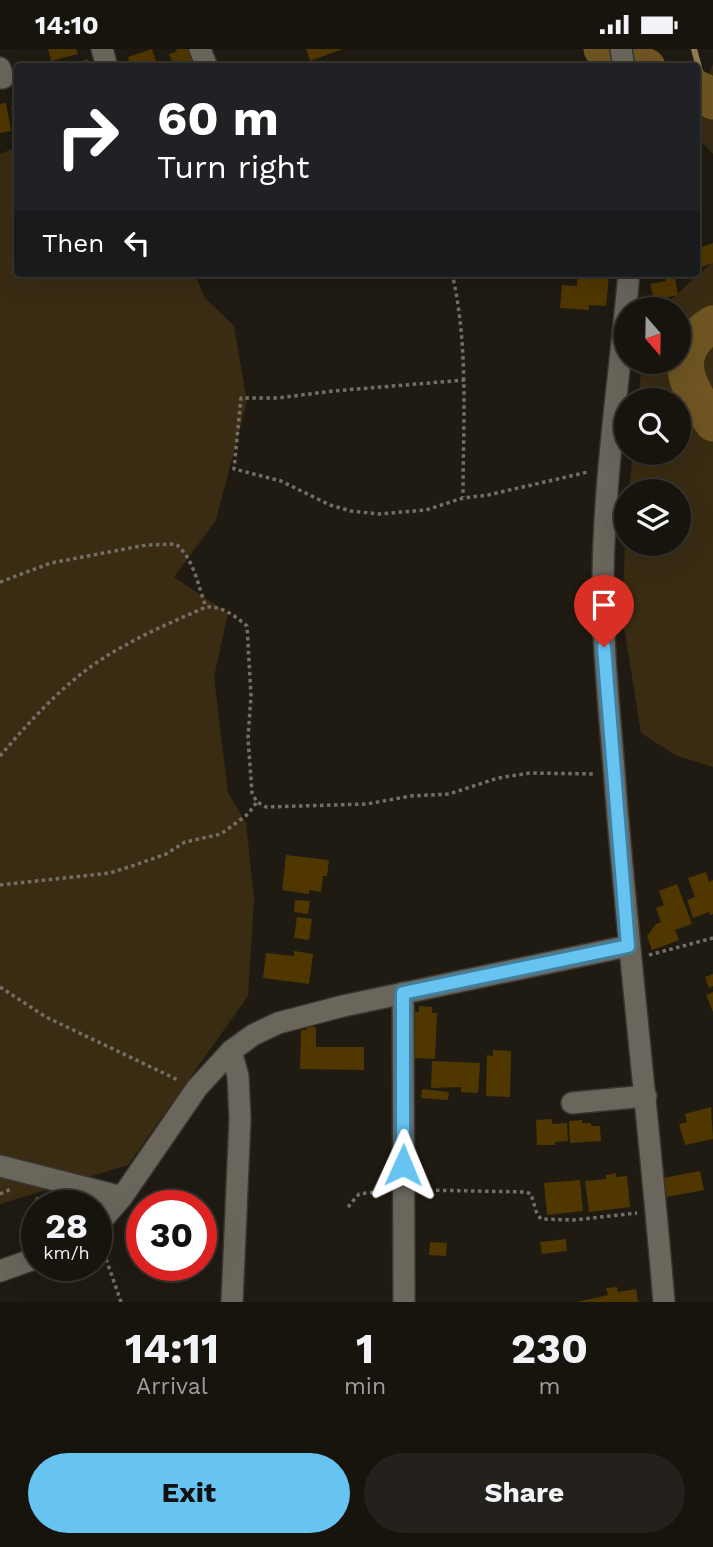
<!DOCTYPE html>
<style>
:root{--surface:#17140e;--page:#24211c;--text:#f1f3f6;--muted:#9e9e9e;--line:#36332e;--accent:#67c4f0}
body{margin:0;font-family:"Work Sans",sans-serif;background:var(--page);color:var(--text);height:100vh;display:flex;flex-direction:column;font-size:26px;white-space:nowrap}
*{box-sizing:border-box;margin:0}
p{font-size:23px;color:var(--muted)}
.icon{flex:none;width:38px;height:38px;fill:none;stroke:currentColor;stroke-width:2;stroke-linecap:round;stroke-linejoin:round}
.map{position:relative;height:1253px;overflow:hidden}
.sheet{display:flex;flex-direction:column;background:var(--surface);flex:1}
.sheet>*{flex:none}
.guide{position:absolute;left:14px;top:14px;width:686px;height:214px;border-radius:7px;box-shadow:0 7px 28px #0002,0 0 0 2px var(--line);background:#202124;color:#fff;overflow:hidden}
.needle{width:46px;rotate:160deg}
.controls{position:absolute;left:614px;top:248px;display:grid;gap:14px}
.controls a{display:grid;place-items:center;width:77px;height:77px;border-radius:50%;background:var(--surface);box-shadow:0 7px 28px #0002,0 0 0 2px var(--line);font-size:35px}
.speed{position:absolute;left:21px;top:1141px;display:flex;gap:14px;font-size:35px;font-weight:700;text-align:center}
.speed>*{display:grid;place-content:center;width:91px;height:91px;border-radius:50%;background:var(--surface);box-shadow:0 7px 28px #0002,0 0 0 2px var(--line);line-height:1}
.speed small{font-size:18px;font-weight:400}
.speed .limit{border:10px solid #d22;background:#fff;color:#111}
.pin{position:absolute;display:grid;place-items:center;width:60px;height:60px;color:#fff;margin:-72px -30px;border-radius:50% 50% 50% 0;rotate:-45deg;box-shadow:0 0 7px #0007}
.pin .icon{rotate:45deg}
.me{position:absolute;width:77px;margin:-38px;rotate:1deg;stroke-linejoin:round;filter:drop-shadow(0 0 5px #0008)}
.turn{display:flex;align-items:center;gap:24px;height:147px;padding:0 28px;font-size:32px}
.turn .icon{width:91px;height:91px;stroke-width:2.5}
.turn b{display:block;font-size:49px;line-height:60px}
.then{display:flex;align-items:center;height:66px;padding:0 28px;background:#0003;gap:14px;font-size:26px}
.eta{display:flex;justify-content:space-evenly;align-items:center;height:119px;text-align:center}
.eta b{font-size:42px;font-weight:700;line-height:49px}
.button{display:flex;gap:14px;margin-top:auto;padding:14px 28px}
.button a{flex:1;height:80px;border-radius:42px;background:var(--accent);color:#111;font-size:28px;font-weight:700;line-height:80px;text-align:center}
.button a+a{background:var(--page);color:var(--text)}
.status{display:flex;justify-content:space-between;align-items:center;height:49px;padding:0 35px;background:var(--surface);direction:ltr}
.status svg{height:19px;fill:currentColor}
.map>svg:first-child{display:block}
.green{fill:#3a2c13}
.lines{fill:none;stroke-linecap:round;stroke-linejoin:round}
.stream{stroke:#907d58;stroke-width:6}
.river{stroke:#6f5522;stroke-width:37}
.building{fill:#503700}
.minor-casing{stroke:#383530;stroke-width:24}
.path{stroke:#736f67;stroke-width:3.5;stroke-dasharray:3.5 3.5;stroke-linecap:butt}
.minor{stroke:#6b665c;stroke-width:21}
.route-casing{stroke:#437f9c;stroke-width:18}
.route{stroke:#67c4f0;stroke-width:12}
</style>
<div class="status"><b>14:10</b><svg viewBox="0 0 49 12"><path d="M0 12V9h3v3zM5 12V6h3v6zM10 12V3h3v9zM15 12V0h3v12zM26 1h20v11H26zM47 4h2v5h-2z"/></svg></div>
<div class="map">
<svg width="713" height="1253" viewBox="0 0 713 1253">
<rect width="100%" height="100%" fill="#1f1b12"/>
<g class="green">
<path d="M713,15V105L699,90V49Z"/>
<path d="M17,98L18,224H194L205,249L234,277L247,353L216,471L174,528L228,564L214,628L228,744L246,774L254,849L248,947L128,1116L0,1155V105Z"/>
<path d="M713,213V718L675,706L641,684L622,565L626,475V495H679V443H629L633,404H679V352H638L642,313H679V261H659Z"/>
</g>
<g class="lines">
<path class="stream" d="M694,0L706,44"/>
<g class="river">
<path d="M602,0L647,18"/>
<path d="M696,39L706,44L713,52"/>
<path d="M713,275C667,304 687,338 713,374"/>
</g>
</g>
<g class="building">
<path d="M48,0H76L78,5L51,12Z"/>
<path d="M152,0L158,18H125L123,13L129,12L128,8Z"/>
<path d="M176,0H190L196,18H174L169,5L177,2Z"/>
<path d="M306,0H343L310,12Z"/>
<path d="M88,10L90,18H67V17Z"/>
<path d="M6,54L11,82L0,84V55Z"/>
<path d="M18,56V79L17,80L11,58Z"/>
<path d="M713,194V214L696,220V200Z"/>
<path d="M578,224L609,227L606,257L589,256V261L560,259L562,236L577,237Z"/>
<path d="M664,224H674L678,246L654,251L650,235L666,232Z"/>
<path d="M286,806L329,811L327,827H323L321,843L309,841V845L282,841Z"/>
<path d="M706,823L709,833L713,831V865L710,866L709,863L693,869L687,851L695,848L688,829Z"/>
<path d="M677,835L692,875L675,881L679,891L652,901L647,887L656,875L661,873L656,859L664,856L659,842Z"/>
<path d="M295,851L310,852L308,865L294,863Z"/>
<path d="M297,868L312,870L309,891L294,889Z"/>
<path d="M294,902L313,905L309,935L263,929L266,904L294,907Z"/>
<path d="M713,925V937L709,939L705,928Z"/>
<path d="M713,943V963L706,946Z"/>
<path d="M419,957L432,958V964H437L435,1010L414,1009L415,963H419Z"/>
<path d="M307,978H316V998H364V1021L300,1020L301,981H306Z"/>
<path d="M493,1001L511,1002L510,1048L486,1047L487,1006L493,1007Z"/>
<path d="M432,1012L480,1014L478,1044L461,1043V1038L431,1039Z"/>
<path d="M422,1040L449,1043L448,1051L421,1049Z"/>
<path d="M711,1058L713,1090L685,1096L679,1075L687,1073L685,1065Z"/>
<path d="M552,1070V1075L567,1074L568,1092L555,1093V1096H537L536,1071Z"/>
<path d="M582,1071V1074H591V1077H600L601,1092L570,1094L569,1072Z"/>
<path d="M700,1122L704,1141L667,1148L663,1129Z"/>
<path d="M616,1124V1128L627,1127L630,1158L589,1163L585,1132L606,1130V1126Z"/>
<path d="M580,1131L583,1162L547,1166L544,1134Z"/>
<path d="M566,1190L567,1202L542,1205L540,1193Z"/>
<path d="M430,1193L447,1194L446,1207L429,1206Z"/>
<path d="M617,1238L618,1243L636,1240L638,1253H577L608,1246L606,1239Z"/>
</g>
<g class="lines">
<g class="minor-casing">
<g id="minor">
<path d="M102,0L107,18"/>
<path d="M200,0L207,18"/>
<path d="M621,0L624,18"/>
<path d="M0,19L3,29H0"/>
<path d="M629,224C620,325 604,428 603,530C602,602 611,675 616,747C630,916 650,1084 664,1253"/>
<path d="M403,944L404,1253"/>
<path d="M231,1002L238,1027L240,1070L232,1253"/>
<path d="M572,1054L646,1047"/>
<path d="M0,1117L122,1148"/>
<path d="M96,1178L122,1148L197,1039L231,1002L253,986L278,974L343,957L628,897"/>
<path d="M0,1222L37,1209"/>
</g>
</g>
<g class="path">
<path d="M452,224C469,298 463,373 463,448"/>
<path d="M465,331L333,342L278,349H241L234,420L281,432L330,456L351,462L379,465L426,461L463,449L488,446L588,423"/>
<path d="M0,533L51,514L146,496L176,495C194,510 198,537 206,558"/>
<path d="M0,707C36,665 74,623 124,597C150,582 179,570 206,558C223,557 235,567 247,577L251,647L248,689L252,744L257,753L266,758L367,755L411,747L449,745L498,729L530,724L594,725"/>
<path d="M0,836L110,824L135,816L166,805L185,793L221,785L248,765L257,753"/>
<path d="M649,906L713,889"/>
<path d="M0,938L46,968L178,1031"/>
<path d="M422,1141L526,1143L531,1145L537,1165L541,1170L574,1171L637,1164"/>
<path d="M0,1145L11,1140"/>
<path d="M36,1149L47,1157"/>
<path d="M348,1158L359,1145L383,1142"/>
<path d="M98,1199L105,1207L121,1253"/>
</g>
<use href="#minor" class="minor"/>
</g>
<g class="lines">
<g class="route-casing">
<path id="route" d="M403,1116V944L628,897L604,598"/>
</g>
<use href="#route" class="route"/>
</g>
</svg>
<div class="controls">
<a><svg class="needle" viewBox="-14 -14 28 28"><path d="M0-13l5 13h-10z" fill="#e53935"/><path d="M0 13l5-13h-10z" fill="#9e9e9e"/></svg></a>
<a><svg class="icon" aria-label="search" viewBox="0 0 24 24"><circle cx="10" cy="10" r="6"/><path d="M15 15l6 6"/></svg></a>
<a><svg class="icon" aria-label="layers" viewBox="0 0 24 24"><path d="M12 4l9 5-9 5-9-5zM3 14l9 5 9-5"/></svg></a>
</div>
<div class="speed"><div>28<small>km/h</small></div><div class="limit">30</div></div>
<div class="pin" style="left:604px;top:598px;background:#d93025"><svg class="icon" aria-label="arrive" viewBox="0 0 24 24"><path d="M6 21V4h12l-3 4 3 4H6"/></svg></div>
<svg class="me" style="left:403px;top:1116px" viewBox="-20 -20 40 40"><path d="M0-17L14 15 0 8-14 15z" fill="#67c4f0" stroke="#fff" stroke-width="4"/></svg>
<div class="guide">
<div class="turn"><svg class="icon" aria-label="right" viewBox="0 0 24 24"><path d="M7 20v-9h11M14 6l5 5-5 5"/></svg><div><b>60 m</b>Turn right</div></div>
<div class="then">Then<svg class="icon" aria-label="left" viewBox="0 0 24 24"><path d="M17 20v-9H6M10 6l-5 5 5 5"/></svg></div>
</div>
</div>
<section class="sheet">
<div class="eta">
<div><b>14:11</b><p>Arrival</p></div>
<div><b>1</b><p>min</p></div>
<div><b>230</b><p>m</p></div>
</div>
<div class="button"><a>Exit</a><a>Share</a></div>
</section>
